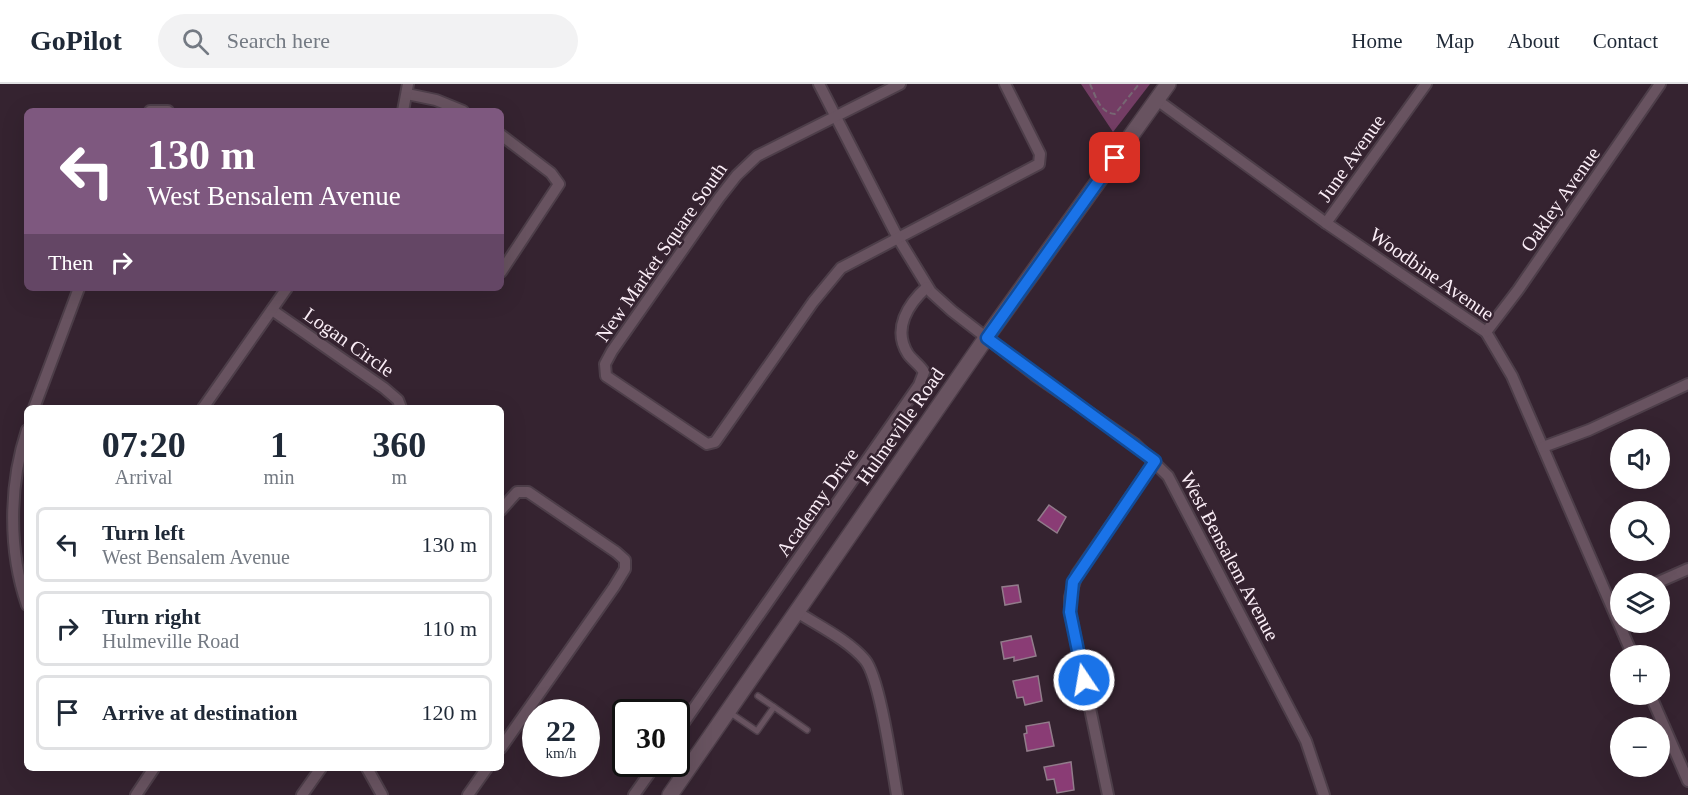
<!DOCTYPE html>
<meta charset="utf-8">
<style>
:root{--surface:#fff;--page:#f2f2f3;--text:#1f2937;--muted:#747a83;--line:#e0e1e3}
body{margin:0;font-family:"Times New Roman",serif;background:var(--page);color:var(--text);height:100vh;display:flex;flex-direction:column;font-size:22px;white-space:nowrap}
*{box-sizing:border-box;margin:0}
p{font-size:20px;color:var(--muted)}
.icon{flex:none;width:33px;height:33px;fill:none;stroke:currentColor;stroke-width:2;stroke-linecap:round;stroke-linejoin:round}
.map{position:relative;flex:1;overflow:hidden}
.details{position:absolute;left:24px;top:321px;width:480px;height:366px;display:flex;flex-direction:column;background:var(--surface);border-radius:9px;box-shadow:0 6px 24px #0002}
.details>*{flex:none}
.guide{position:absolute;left:24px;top:24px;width:480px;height:183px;border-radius:9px;box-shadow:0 6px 24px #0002;background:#7e587f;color:#fff;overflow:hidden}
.buttons{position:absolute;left:1610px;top:345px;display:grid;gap:12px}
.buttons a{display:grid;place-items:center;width:60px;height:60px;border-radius:50%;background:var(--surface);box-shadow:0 6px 24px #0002;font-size:30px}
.speed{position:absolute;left:522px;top:615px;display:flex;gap:12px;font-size:30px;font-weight:700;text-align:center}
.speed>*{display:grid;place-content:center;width:78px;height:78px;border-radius:50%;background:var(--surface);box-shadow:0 6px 24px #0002;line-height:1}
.speed small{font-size:15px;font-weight:400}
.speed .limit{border:3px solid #111;border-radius:9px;background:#fff;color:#111}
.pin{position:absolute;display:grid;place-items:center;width:51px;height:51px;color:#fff;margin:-26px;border-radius:12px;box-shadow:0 3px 9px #0006}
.me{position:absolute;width:66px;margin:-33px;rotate:348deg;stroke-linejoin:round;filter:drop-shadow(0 0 4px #0008)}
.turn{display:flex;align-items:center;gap:21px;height:126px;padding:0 24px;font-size:27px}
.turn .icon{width:78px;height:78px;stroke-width:2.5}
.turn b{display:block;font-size:42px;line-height:51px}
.then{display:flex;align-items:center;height:57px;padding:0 24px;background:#0003;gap:12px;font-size:22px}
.eta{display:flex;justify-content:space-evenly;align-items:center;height:102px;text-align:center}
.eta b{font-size:36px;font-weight:700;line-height:42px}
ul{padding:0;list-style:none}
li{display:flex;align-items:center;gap:18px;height:75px;margin:0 12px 9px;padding:0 12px;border:3px solid var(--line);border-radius:9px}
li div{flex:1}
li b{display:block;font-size:22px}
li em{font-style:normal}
header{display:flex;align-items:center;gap:36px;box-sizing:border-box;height:84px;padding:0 30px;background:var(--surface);border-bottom:2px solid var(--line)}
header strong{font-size:28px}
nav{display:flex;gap:33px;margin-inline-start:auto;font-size:21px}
.search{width:420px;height:54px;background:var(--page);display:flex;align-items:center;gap:15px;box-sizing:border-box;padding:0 21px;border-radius:33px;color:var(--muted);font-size:22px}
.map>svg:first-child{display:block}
.green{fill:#733d64}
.building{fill:#8a3c75;stroke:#927c8b;stroke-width:1.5}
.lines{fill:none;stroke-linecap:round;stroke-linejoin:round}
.lane-casing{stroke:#4d3e49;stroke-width:8}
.street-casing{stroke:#4d3e49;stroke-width:14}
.secondary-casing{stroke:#4d3e49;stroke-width:18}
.path{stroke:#776773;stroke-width:2;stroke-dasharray:6 3;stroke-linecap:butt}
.lane{stroke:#685360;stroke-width:5}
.street{stroke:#685360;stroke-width:10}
.secondary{stroke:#685360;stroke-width:15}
.route-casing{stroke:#114b97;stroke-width:15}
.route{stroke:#1a73e8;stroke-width:10}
.labels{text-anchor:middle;stroke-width:5;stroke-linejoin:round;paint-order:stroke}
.street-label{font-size:20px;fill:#faedf6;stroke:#352330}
</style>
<header>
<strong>GoPilot</strong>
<div class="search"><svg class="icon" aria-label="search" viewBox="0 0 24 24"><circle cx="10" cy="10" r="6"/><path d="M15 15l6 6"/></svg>Search here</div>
<nav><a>Home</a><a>Map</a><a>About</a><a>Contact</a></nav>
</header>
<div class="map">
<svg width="1688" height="711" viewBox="0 0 1688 711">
<rect width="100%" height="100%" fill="#352330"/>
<path class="green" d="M1081,0H1150L1113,48Z"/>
<g class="building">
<path d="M1049,421L1066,433L1057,449L1038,436Z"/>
<path d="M1018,501L1021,518L1005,521L1002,503Z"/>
<path d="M1031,552L1036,572L1014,577V573L1004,575L1001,558Z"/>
<path d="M1038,592L1042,617L1025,621L1023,613L1017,614L1013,597Z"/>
<path d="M1049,638L1054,662L1027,667L1024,650L1027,649L1026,642Z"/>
<path d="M1071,678L1074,706L1057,709L1054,695L1047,696L1044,683Z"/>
</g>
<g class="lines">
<g class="lane-casing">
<g id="lane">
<path d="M774,623L807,646"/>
<path d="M729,628L757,647L774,623L758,612"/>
</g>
</g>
<g class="street-casing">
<g id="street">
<path d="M819,0L898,154L931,208L952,227L1036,292L1135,360L1168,392L1306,657L1324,711"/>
<path d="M900,0L757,72L737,91L719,114L612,267L605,280L606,292L707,360L715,358L813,218L841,184L1039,80L1040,70L1005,0"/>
<path d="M407,10L436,16L463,27"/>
<path d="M1157,16L1326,139L1486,248L1512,292L1633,572"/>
<path d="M150,27H168"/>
<path d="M403,27L408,0"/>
<path d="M501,51L551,89L559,100L501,188"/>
<path d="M1326,139L1426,0"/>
<path d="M272,226L384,304L398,316L401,324"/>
<path d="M1486,248L1518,206L1660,0"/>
<path d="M34,324L79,204"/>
<path d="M203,324L287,204"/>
<path d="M27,346C9,400 8,466 27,521"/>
<path d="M1543,363L1589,346L1688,300"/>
<path d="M501,426L517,408H528L616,468L625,476V485L614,503L501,664"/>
<path d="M1654,500L1688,485"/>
<path d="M797,528C819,542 848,556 865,576C880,594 892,683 897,711"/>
<path d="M1650,610L1688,697"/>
<path d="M676,650L919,301L924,288C920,281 913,277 908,270C892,245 908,220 927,203"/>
<path d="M367,684L382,711"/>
<path d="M136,711L154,684"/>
<path d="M302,711L321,684"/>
<path d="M468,711L487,684"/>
<path d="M634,711L656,680"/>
<path d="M1108,711L1070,528V513L1077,490L1155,377"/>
</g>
</g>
<g class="secondary-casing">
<path id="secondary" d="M670,711L986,254L1168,0"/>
</g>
<path class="path" d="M1090,0C1096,13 1100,29 1115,30L1139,0"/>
<use href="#lane" class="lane"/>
<use href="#street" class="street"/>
<use href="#secondary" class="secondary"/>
</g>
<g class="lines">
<g class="route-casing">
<path id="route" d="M1084,596L1070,528L1073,498L1155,377L987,254L1115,74"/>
</g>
<use href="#route" class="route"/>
</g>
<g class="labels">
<g class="street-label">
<text transform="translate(1351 74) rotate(-55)" y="7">June Avenue</text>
<text transform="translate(1560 115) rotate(-55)" y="7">Oakley Avenue</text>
<text transform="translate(661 168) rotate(-55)" y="7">New Market Square South</text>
<text transform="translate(1432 190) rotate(35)" y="7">Woodbine Avenue</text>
<text transform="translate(349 258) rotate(35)" y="7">Logan Circle</text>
<text transform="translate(900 342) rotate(-55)" y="7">Hulmeville Road</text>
<text transform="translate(817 418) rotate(-55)" y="7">Academy Drive</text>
<text transform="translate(1230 472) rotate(62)" y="7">West Bensalem Avenue</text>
</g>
</g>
</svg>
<div class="buttons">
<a><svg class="icon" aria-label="sound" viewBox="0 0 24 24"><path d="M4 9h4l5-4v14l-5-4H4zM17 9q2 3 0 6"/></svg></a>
<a><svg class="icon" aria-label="search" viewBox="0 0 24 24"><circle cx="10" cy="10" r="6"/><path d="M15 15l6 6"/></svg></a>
<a><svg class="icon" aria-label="layers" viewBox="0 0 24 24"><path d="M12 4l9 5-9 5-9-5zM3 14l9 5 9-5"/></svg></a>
<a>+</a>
<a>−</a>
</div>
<div class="speed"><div>22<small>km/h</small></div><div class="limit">30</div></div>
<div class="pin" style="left:1115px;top:74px;background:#d93025"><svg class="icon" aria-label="arrive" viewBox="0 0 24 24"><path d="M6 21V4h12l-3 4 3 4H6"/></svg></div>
<svg class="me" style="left:1084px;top:596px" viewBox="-20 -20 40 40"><circle r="17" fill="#1a73e8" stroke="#fff" stroke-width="3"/><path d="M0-11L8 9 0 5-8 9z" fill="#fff"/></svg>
<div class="guide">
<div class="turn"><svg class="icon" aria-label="left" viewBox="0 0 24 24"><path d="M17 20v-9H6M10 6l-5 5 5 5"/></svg><div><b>130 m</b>West Bensalem Avenue</div></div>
<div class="then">Then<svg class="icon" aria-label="right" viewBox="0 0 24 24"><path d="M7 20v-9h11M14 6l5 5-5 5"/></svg></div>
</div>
<section class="details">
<div class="eta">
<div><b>07:20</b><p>Arrival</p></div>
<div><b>1</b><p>min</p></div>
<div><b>360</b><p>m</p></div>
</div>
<ul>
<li><svg class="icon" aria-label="left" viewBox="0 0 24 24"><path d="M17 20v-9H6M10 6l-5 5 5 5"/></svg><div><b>Turn left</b><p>West Bensalem Avenue</p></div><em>130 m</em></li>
<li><svg class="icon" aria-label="right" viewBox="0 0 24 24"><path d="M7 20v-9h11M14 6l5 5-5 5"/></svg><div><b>Turn right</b><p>Hulmeville Road</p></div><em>110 m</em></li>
<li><svg class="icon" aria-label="arrive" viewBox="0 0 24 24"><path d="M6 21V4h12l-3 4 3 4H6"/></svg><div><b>Arrive at destination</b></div><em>120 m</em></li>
</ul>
</section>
</div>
